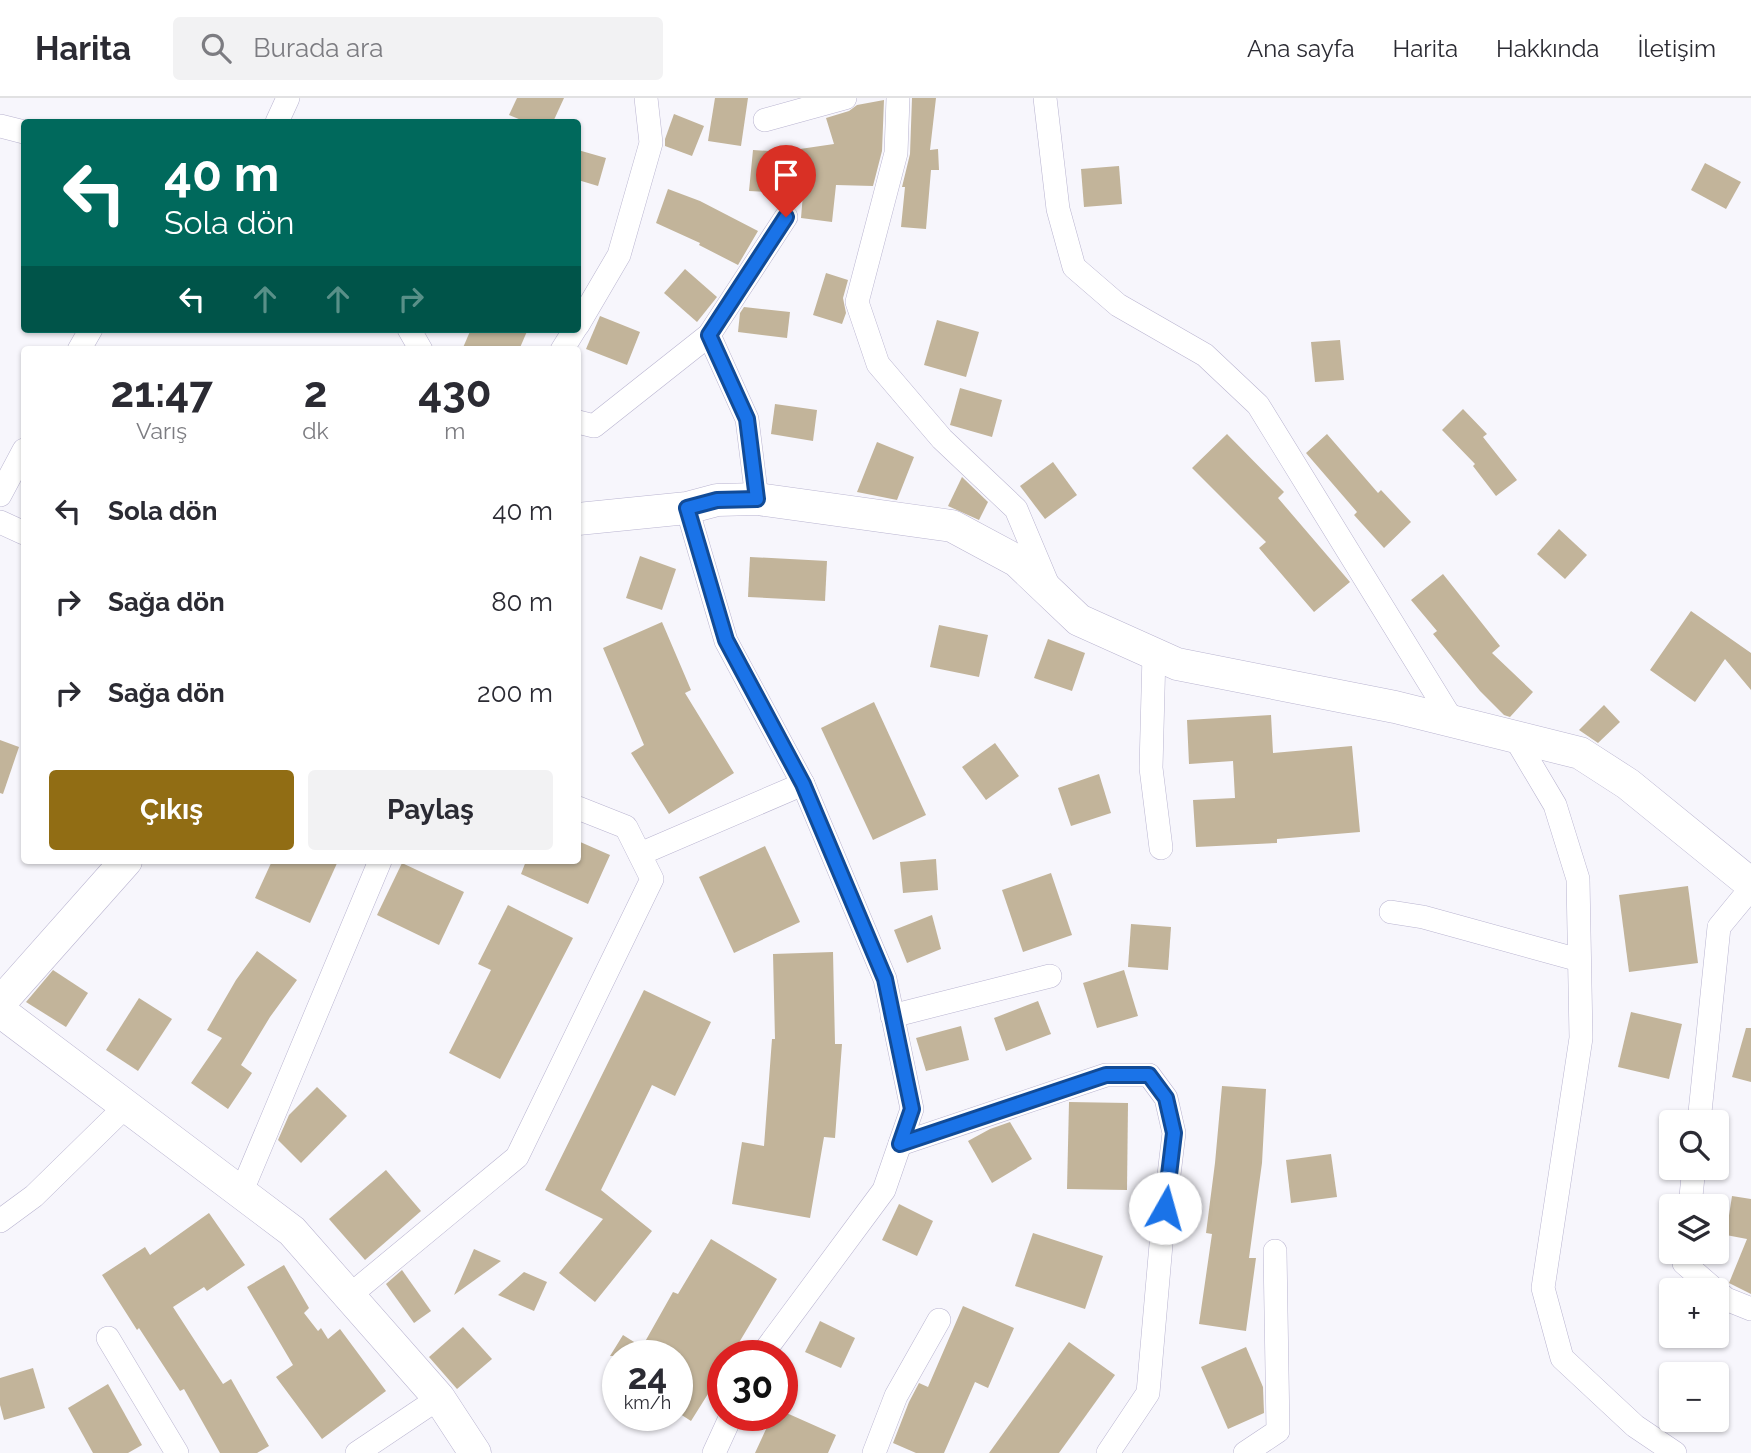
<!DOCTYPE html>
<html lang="tr">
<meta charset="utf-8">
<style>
:root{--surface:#fff;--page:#f2f2f3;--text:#2b2b33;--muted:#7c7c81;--line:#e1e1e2;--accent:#916d14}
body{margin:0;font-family:Raleway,sans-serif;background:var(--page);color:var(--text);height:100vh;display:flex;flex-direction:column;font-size:26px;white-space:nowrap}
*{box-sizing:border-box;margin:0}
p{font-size:23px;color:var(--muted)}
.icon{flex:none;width:38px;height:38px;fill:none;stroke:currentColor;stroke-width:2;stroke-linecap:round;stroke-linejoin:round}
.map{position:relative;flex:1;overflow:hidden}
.drawer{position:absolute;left:21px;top:248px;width:560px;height:518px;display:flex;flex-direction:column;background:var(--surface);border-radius:7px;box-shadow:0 2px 5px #0004}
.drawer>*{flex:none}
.top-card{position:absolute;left:21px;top:21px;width:560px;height:214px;border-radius:7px;box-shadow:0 2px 5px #0004;background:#00695c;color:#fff;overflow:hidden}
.tools{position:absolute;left:1659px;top:1012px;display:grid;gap:14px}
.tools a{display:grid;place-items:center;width:70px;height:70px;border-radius:7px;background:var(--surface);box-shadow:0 2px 5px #0004;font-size:35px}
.speed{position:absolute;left:602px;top:1242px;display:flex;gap:14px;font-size:35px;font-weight:700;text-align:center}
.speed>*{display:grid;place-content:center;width:91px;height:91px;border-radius:50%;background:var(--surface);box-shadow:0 2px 5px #0004;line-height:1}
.speed small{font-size:18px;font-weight:400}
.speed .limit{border:10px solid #d22;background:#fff;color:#111}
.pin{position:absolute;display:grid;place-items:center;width:60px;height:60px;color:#fff;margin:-72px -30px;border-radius:50% 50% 50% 0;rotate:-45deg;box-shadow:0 0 7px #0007}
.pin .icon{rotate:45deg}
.me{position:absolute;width:77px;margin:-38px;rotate:7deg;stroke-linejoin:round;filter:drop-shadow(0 0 5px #0008)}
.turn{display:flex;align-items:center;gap:24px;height:147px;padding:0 28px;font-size:32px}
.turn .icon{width:91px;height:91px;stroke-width:2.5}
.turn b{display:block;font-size:49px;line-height:60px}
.lanes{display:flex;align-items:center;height:66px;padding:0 28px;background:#0003;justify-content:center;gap:35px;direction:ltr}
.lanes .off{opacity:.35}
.eta{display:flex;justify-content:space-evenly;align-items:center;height:119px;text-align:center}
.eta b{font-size:42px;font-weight:700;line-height:49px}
.action{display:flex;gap:14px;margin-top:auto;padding:14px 28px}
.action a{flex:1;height:80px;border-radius:7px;background:var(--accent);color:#fff;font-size:28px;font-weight:700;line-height:80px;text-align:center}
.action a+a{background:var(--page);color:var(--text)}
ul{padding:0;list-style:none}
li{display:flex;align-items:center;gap:21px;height:91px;padding:0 28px}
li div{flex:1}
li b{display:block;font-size:26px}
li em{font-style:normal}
header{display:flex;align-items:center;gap:42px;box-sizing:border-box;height:98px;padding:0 35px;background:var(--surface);border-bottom:2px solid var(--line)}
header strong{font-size:33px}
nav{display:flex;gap:38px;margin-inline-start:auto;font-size:24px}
.search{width:490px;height:63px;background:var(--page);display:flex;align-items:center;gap:18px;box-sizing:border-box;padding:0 24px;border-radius:7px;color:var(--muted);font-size:26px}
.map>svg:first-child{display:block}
.building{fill:#c2b49a}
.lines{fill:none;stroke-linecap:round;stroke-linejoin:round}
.street-casing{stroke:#b9b4d0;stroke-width:24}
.secondary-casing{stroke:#b9b4d0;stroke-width:33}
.street{stroke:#fff;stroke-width:23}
.secondary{stroke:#fff;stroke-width:32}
.route-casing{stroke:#114b97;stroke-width:18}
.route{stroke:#1a73e8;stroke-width:12}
</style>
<header>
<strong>Harita</strong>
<div class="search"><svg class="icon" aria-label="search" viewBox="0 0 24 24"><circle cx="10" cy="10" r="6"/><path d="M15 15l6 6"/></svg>Burada ara</div>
<nav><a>Ana sayfa</a><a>Harita</a><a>Hakkında</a><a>İletişim</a></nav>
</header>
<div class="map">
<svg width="1751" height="1355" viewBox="0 0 1751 1355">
<rect width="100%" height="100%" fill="#f7f6fc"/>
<g class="building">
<path d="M517,0H564L553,24H526L509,17Z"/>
<path d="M715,0H748L741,48L708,43Z"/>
<path d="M912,0H936L930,52L938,51L939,72H931L926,131L901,129L905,89H902L910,56Z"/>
<path d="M884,2L882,53L873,88L836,87L832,124L801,120L803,96L749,93L753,52L800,55V51L834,46L826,20L849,13L857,7Z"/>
<path d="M674,16L704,28L692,58L665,48V41Z"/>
<path d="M578,52L606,60L598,88L578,82Z"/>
<path d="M1705,65L1741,84L1726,111L1691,92Z"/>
<path d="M1119,68L1122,106L1084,109L1081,71Z"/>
<path d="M668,91L700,103L758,133L738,167L699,147L700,145L656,125Z"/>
<path d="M685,171L717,199L697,224L664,195Z"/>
<path d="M826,175L848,182L843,200L846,215L842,226L813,217Z"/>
<path d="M744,209L790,214L787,240L738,234L740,215Z"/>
<path d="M600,218L640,234L627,267L586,251Z"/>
<path d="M937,222L979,234L966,279L924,267Z"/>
<path d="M471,231H528L519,252H462Z"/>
<path d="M1340,242L1344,282L1315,284L1311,244Z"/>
<path d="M960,290L1002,302L992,339L950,327Z"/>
<path d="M775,306L817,312L813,343L771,336Z"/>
<path d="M1463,311L1487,336L1483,339L1517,382L1496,398L1473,368L1475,366L1442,332Z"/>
<path d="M1227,336L1284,394L1278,400L1350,484L1314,514L1259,450L1266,444L1192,370Z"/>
<path d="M1327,336L1378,395L1381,392L1411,424L1384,450L1354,417L1357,414L1306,355Z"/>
<path d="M877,344L914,359L897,402L857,394Z"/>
<path d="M1053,364L1077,397L1045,421L1020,388Z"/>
<path d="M962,379L988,404L979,422L948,408Z"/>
<path d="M1559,431L1587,457L1565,481L1537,456Z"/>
<path d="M640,458L676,471L662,512L626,500Z"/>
<path d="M750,459L827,463L825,503L748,499Z"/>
<path d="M1443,476L1500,548L1492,555L1533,594L1510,619L1504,617L1480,593L1433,536L1437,533L1411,502Z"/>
<path d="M1691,513L1751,555V592L1725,561L1695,604L1650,572Z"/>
<path d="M662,524L691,592L685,595L734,675L669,716L631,655L644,647L603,550Z"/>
<path d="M939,527L988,537L979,579L930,569Z"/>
<path d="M1048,541L1085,555L1072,593L1034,580Z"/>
<path d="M874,604L926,717L873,742L821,630Z"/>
<path d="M1604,607L1620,624L1598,645L1579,632Z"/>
<path d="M1271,617L1273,655L1352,648L1360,734L1277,741V745L1196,749L1193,702L1235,700L1233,663L1189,666L1187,622Z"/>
<path d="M0,642L19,649L3,696L0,695Z"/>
<path d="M995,645L1019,678L986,702L962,669Z"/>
<path d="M1099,676L1111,715L1071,728L1058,690Z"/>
<path d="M578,743L610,757L588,806L521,776L526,763H578Z"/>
<path d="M765,748L800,824L734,855L699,779Z"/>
<path d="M936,761L938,792L903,795L900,764Z"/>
<path d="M272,763H338L310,825L255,800Z"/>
<path d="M402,765L464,794L439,847L377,817Z"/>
<path d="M1051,775L1072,837L1023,854L1002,792Z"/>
<path d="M1688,788L1698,865L1629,874L1619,797Z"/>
<path d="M508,807L573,840L500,981L449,955L491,872L478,866Z"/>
<path d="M932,817L941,851L907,865L894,832Z"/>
<path d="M1131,826L1171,829L1168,872L1128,869Z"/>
<path d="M257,853L297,882L270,919L241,967L252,975L228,1011L191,985L222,940L207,932L236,882Z"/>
<path d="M833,854L835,946H842L835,1040L824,1039L810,1120L732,1106L742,1044L764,1048L772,941H775L773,856Z"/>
<path d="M53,872L88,895L66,929L26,904Z"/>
<path d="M1124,872L1138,918L1097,930L1083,885Z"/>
<path d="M644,892L711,924L675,998L652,987L601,1092L652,1133L595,1204L559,1175L603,1121L545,1092Z"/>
<path d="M139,900L172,921L138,973L106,952Z"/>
<path d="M1038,903L1051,936L1006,953L994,920Z"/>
<path d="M1631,914L1682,926L1669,981L1618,969Z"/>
<path d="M961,928L969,962L926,973L916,940Z"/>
<path d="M1746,930H1751V984L1732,979Z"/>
<path d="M1222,988L1266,991L1262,1065L1249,1160H1256L1246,1233L1199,1226L1212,1136L1206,1135L1215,1065Z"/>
<path d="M317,989L347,1018L301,1065L278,1042L289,1017Z"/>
<path d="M1069,1004L1128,1005L1127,1092L1067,1091Z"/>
<path d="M1010,1024L1032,1061L992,1085L968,1043L990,1031Z"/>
<path d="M1331,1056L1337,1099L1291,1105L1286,1062Z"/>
<path d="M386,1072L421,1113L365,1162L329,1121Z"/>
<path d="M1732,1098L1751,1101V1196L1729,1185L1747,1141L1726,1137Z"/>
<path d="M899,1106L933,1123L917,1158L882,1142Z"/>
<path d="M209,1115L245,1167L207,1193L204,1189L173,1209L223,1286L231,1281L269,1348L257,1355H220L184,1291L180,1293L139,1230L137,1232L102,1177L145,1149L150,1157Z"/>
<path d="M1033,1135L1103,1158L1085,1211L1015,1188Z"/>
<path d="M711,1141L777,1181L731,1258H723V1272L691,1323L677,1314V1258H610L623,1237L642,1249L673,1194L678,1196Z"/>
<path d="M474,1151L501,1163L454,1197Z"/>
<path d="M284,1167L309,1210L304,1215L318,1233L321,1230L328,1241L340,1231L386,1293L322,1341L276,1279L293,1267L247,1189Z"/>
<path d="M402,1172L431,1213L414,1225L386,1186Z"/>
<path d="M524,1174L547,1184L534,1213L498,1197Z"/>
<path d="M963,1208L1014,1230L988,1290L975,1284L944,1355H916L893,1345L909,1304L919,1285L928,1289Z"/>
<path d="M820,1223L855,1240L841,1270L805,1254Z"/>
<path d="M463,1229L492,1261L457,1291L429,1259Z"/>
<path d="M1069,1244L1115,1277L1059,1355H989Z"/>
<path d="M1246,1249L1263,1289L1264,1315L1228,1331L1201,1269Z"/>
<path d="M33,1270L45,1310L4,1322L0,1307V1280Z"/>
<path d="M108,1286L142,1347L128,1355H93L68,1310Z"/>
<path d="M782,1313L836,1337L828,1355H755L772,1318H782Z"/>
</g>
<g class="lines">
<g class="street-casing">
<g id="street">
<path d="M898,0L896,55L857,204L878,266L942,341L1016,411L1048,487"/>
<path d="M1045,0L1058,111L1074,169L1118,207L1205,257L1258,307L1454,625"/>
<path d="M765,22L845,0"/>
<path d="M277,24L288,0"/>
<path d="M0,28L24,34"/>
<path d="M578,227L619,157L651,45L646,0"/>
<path d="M409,231L421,252"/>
<path d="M709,237L747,321L757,401"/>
<path d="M79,252L91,231"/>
<path d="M562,252L575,231"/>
<path d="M578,324L594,328L709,237L786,119"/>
<path d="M0,397L24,352"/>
<path d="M687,410L726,543L803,686L885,881L912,1011L884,1092L761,1258"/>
<path d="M0,424L24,435"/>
<path d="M1154,556L1151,670L1161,750"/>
<path d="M1514,638L1555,707L1578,781L1581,940L1543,1190L1562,1260L1635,1328L1675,1355"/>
<path d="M640,756L803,686"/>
<path d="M1391,814L1423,819L1579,862"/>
<path d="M892,918L1050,878"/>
<path d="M1699,1024L1719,829L1751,790"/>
<path d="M900,1046L1106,977H1149L1166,1000L1174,1035L1162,1135L1148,1295L1108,1355"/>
<path d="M241,1095L380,763"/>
<path d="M1690,1108L1694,1069"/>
<path d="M0,1123L34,1098L126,1008"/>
<path d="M1685,1153L1684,1165L1715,1192"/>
<path d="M1717,1193L1726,1201L1751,1211"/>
<path d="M349,1198L517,1059L652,781L626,729L578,710"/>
<path d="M108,1240L177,1355"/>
<path d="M357,1355L439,1300"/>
<path d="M714,1355L731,1318"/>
<path d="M874,1355L896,1298L939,1222"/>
<path d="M1245,1355L1278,1333L1275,1153"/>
</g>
</g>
<g class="secondary-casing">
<g id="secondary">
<path d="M578,421L687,410L717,402L757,401L952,428L1017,463L1079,522L1177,566L1395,609L1580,655L1628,686L1751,786"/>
<path d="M0,905L126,763"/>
<path d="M0,913L292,1133L439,1300L475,1355"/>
</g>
</g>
<use href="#street" class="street"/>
<use href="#secondary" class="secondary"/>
</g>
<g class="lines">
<g class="route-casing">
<path id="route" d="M786,119L709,237L747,321L757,401L717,402L687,410L726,542L803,686L885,881L912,1011L900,1046L1106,977H1149L1166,1000L1174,1035L1165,1110"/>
</g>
<use href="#route" class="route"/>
</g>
</svg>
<div class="tools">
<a><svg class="icon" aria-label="search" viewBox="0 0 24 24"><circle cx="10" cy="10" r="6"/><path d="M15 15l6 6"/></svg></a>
<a><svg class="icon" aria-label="layers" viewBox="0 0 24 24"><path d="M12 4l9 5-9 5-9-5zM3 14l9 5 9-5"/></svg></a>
<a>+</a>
<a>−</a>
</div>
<div class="speed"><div>24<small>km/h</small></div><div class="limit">30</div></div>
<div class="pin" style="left:786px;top:119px;background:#d93025"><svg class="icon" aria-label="arrive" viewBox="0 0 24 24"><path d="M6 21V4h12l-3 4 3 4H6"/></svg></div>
<svg class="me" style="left:1165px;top:1110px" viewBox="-20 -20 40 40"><circle r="19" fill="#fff"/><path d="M0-13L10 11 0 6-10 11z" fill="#1a73e8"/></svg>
<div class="top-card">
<div class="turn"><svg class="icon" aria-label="left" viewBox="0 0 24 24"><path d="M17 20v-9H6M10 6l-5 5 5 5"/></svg><div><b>40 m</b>Sola dön</div></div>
<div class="lanes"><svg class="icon" aria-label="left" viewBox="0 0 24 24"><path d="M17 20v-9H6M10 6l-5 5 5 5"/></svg><svg class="icon off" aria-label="ahead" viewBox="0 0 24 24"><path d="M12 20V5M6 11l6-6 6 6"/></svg><svg class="icon off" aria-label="ahead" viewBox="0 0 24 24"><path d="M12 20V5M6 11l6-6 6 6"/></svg><svg class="icon off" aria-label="right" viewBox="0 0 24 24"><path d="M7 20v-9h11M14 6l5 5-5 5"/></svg></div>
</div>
<section class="drawer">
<div class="eta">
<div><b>21:47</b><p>Varış</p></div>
<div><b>2</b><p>dk</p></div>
<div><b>430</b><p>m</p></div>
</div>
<ul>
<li><svg class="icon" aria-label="left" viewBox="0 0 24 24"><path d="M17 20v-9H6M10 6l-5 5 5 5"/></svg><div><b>Sola dön</b></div><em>40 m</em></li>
<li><svg class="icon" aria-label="right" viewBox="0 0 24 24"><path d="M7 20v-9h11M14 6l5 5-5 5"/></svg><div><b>Sağa dön</b></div><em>80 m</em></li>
<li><svg class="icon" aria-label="right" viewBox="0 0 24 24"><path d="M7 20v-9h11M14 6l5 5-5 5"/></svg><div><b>Sağa dön</b></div><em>200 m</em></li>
</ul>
<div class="action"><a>Çıkış</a><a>Paylaş</a></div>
</section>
</div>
